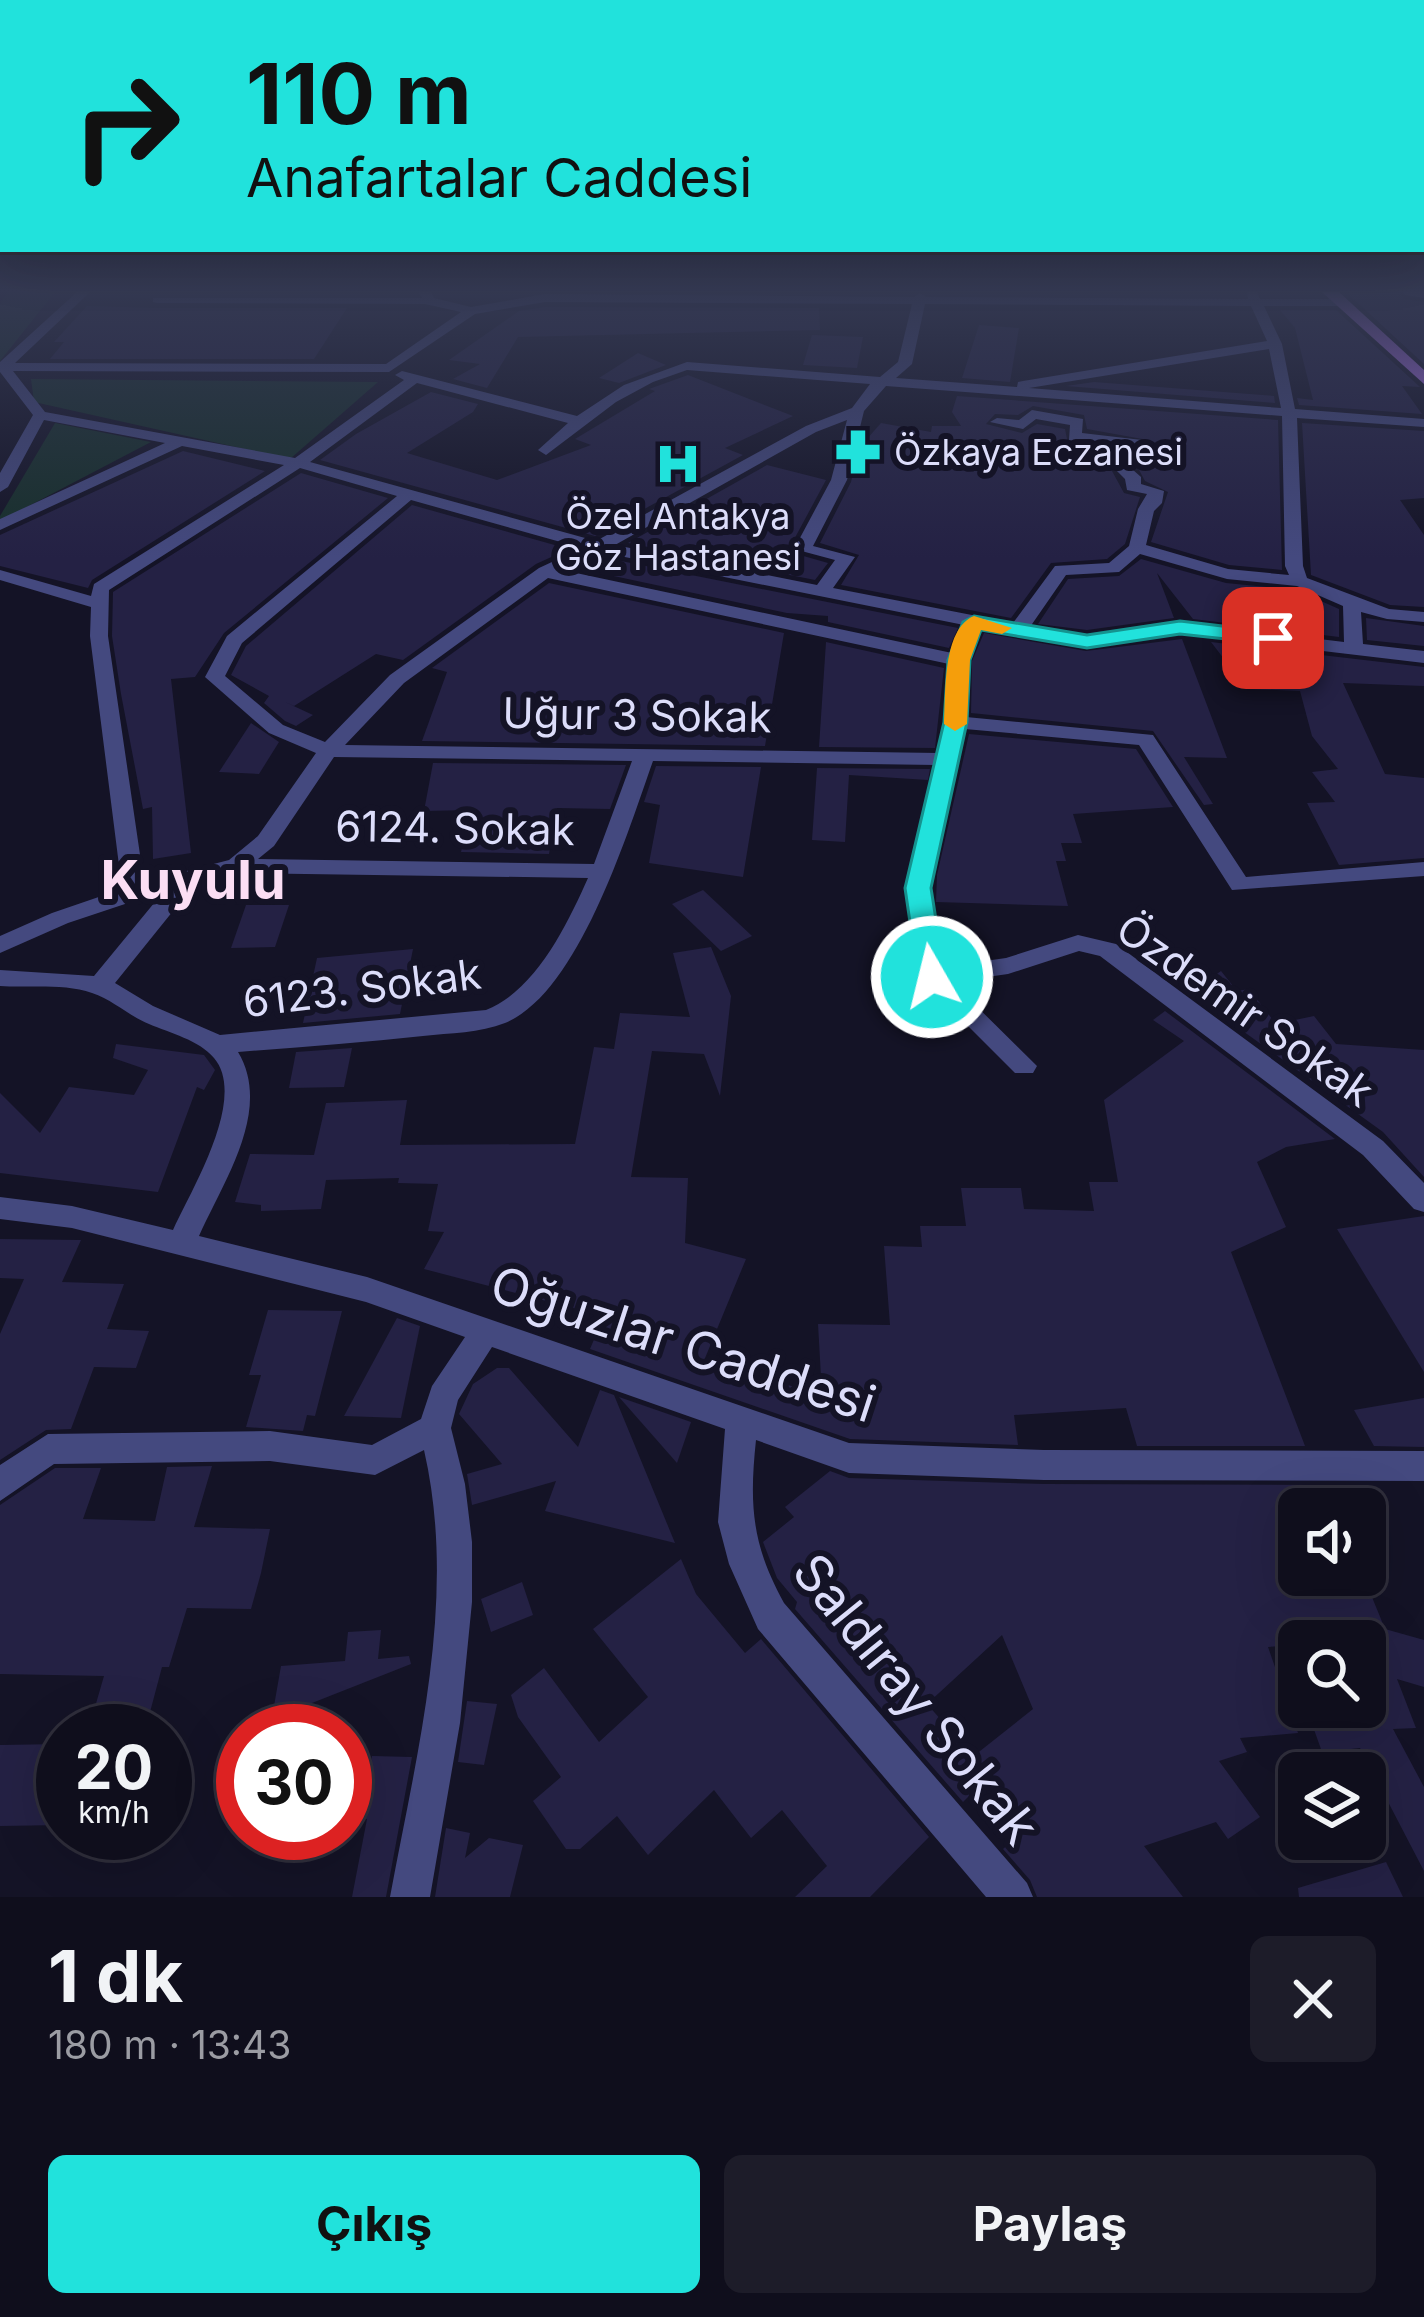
<!DOCTYPE html>
<html lang="tr">
<meta charset="utf-8">
<style>
:root{--surface:#0f0e1c;--page:#1d1c29;--text:#f1f3f6;--muted:#9b9ca3;--line:#2f2e3b;--accent:#21e2dc}
body{margin:0;font-family:Inter,sans-serif;background:var(--page);color:var(--text);height:100vh;display:flex;flex-direction:column;font-size:45px;white-space:nowrap}
*{box-sizing:border-box;margin:0}
p{font-size:39px;color:var(--muted)}
.icon{flex:none;width:66px;height:66px;fill:none;stroke:currentColor;stroke-width:2;stroke-linecap:round;stroke-linejoin:round}
.map{position:relative;height:1897px;overflow:hidden}
.drawer{display:flex;flex-direction:column;background:var(--surface);flex:1}
.drawer>*{flex:none}
.top-card{position:absolute;left:0px;top:0px;width:1425px;height:252px;box-shadow:0 12px 48px #0002,0 0 0 3px var(--line);background:#21e2dc;color:#111;overflow:hidden}
.buttons{position:absolute;left:1278px;top:1488px;display:grid;gap:24px}
.buttons a{display:grid;place-items:center;width:108px;height:108px;border-radius:18px;background:var(--surface);box-shadow:0 12px 48px #0002,0 0 0 3px var(--line);font-size:60px}
.speed{position:absolute;left:36px;top:1704px;display:flex;gap:24px;font-size:60px;font-weight:700;text-align:center}
.speed>*{display:grid;place-content:center;width:156px;height:156px;border-radius:50%;background:var(--surface);box-shadow:0 12px 48px #0002,0 0 0 3px var(--line);line-height:1}
.speed small{font-size:30px;font-weight:400}
.speed .limit{border:18px solid #d22;background:#fff;color:#111}
.pin{position:absolute;display:grid;place-items:center;width:102px;height:102px;color:#fff;margin:-51px;border-radius:24px;box-shadow:0 6px 18px #0006}
.me{position:absolute;width:132px;margin:-66px;rotate:352deg;stroke-linejoin:round;filter:drop-shadow(0 0 9px #0008)}
.turn{display:flex;align-items:center;gap:42px;height:252px;padding:0 48px;font-size:54px}
.turn .icon{width:156px;height:156px;stroke-width:2.5}
.turn b{display:block;font-size:84px;line-height:102px}
.round{display:grid;place-items:center;flex:none;width:126px;height:126px;border-radius:18px;background:var(--page)}
.head{display:flex;align-items:center;justify-content:space-between;height:204px;padding:0 48px}
h1{font-size:72px;font-weight:700;line-height:90px}
.action{display:flex;gap:24px;margin-top:auto;padding:24px 48px}
.action a{flex:1;height:138px;border-radius:18px;background:var(--accent);color:#111;font-size:48px;font-weight:700;line-height:138px;text-align:center}
.action a+a{background:var(--page);color:var(--text)}
.map>svg:first-child{display:block}
.green{fill:#172f2b}
.building{fill:#242144}
.lines{fill:none;stroke-linecap:round;stroke-linejoin:round}
.service{fill:#44497f;fill-rule:evenodd}
.minor{fill:#44497f;fill-rule:evenodd}
.primary{fill:#ae71ed;fill-rule:evenodd}
.route{fill:#21e2dc;stroke:#15938f;stroke-width:3}
.slow{fill:#f59e0b}
.labels{text-anchor:middle;stroke-width:12;stroke-linejoin:round;paint-order:stroke}
.far-poi-label{font-size:36px;fill:#dcddfa;stroke:#141326;text-anchor:start}
.street-label{font-size:42px;fill:#dcddfa;stroke:#141326}
.near-street-label{font-size:51px;fill:#dcddfa;stroke:#141326}
.district-label{font-size:54px;font-weight:bold;fill:#fbdef4;stroke:#141326}
</style>
<div class="map">
<svg width="1424" height="1897" viewBox="0 0 1424 1897">
<rect width="100%" height="100%" fill="#141326"/>
<g class="green">
<path d="M8,292H55L0,361V304Z"/>
<path d="M31,379L378,382L290,459L34,402Z"/>
<path d="M55,423L151,442L0,521V516Z"/>
</g>
<g class="building">
<path d="M1346,292L1399,293L1404,299L1424,302V364Z"/>
<path d="M87,306L157,308H347L314,359H50L64,342H54Z"/>
<path d="M545,307L819,308L820,330L518,337L487,388L453,379L480,364L449,360L519,311Z"/>
<path d="M1280,310H1336L1420,387L1402,386L1422,414L1299,405L1297,398L1313,400L1295,328Z"/>
<path d="M979,325L1019,328L1010,382L962,378Z"/>
<path d="M812,335L863,337L857,368L803,365Z"/>
<path d="M638,353L666,365L619,383L599,378Z"/>
<path d="M688,375L793,416L725,448L743,455L595,536L320,460L356,434L431,392L478,404L473,412L407,453L497,480L591,445L575,439L655,391L649,389Z"/>
<path d="M1094,382L1274,396L1275,403L1066,386Z"/>
<path d="M957,396L1278,420L1282,570L1229,565L1151,542L1168,492L1145,481L1138,468L1148,440L1087,429L1084,415L1033,406L1018,415L995,414L986,424L1022,433L1037,424L1065,429L1068,444L1121,451L1112,471L1124,493L1140,497L1125,544L1107,559L1051,563L1011,618L841,585L859,555L820,543L851,482L859,448L881,423L931,432L932,426H961L952,412Z"/>
<path d="M1302,423L1424,431V498L1400,500L1424,535V607L1390,605L1311,575Z"/>
<path d="M183,451L265,471L92,580L88,588L0,566V535Z"/>
<path d="M767,465L826,480L790,547L793,553L828,563L815,580L628,543Z"/>
<path d="M301,473L388,498L224,633L195,677L171,679L191,853L153,859L152,807L143,809L121,694L112,636L113,592Z"/>
<path d="M412,505L569,549L536,564L403,660L376,654L294,706L285,702L313,715L296,726L285,721L264,703L269,696L231,675L246,646Z"/>
<path d="M601,557L958,628L949,648L828,622V616L787,613L576,568Z"/>
<path d="M1141,559L1226,583L1296,590L1339,609V637L1193,619L1157,573L1174,618L1087,630L1038,624L1068,579L1119,576Z"/>
<path d="M549,583L784,633L765,746L422,741L447,672L432,668Z"/>
<path d="M1366,618L1424,626V646L1367,640Z"/>
<path d="M984,633L1086,651L1182,639L1227,758L1184,757L1213,804L1204,805L1153,731L971,713L972,661Z"/>
<path d="M826,642L944,668L935,748L819,747Z"/>
<path d="M1211,642L1424,667V686L1343,683L1385,774L1424,778V858L1339,865L1307,803L1335,802L1312,772L1338,769L1312,736L1300,691L1247,689Z"/>
<path d="M251,723L279,742L259,774L219,772Z"/>
<path d="M969,734L1136,749L1173,807L1073,814L1082,843H1061L1066,861H1056L1068,906L936,902L937,875Z"/>
<path d="M433,763L626,765L610,809L557,808L549,854L461,852L471,810L424,811Z"/>
<path d="M656,766L761,767L743,877L649,863L660,805L644,802Z"/>
<path d="M817,768L930,769L928,780L849,775L845,842L812,840Z"/>
<path d="M703,890L752,936L721,951L672,904Z"/>
<path d="M246,905H289L275,947L231,948Z"/>
<path d="M711,947L731,996L720,1096L704,1054L652,1051L631,1177L688,1178L685,1243L746,1259L703,1363L822,1394L818,1324L890,1325L884,1246L922,1247L920,1226H966L961,1188H1021L1024,1209L1094,1211L1089,1182H1118L1104,1100L1184,1041L1153,1020L1165,1011L1335,1139L1286,1147L1257,1162L1286,1227L1231,1252L1305,1446H1137L1126,1408L1014,1415L1018,1445L850,1439L590,1349L604,1316L424,1269L444,1232L428,1231L438,1184L398,1183L399,1178L326,1180L321,1209L261,1211V1205L235,1202L250,1154L314,1155L326,1103L407,1100L400,1145L575,1144L594,1047L614,1049L620,1013L690,1017L673,953Z"/>
<path d="M413,949L400,1014L303,1023L317,958Z"/>
<path d="M1221,971L1237,991L1249,989L1276,1024L1314,1016L1336,1044L1424,1050V1177L1383,1132L1190,993Z"/>
<path d="M116,1044L204,1055L215,1070L204,1090L197,1087L158,1192L0,1173V1093L40,1133L69,1087L134,1095L148,1070L113,1058Z"/>
<path d="M352,1048L344,1087L289,1088L296,1052Z"/>
<path d="M1424,1216V1372L1337,1229Z"/>
<path d="M0,1239L81,1240L62,1282L124,1284L107,1329L149,1331L136,1368L94,1367L71,1429L46,1430L0,1460V1334L24,1279L0,1278Z"/>
<path d="M268,1310L342,1311L315,1416L307,1415L303,1431L246,1427L261,1375H249Z"/>
<path d="M397,1318L420,1326L401,1418L344,1416Z"/>
<path d="M497,1368H509L578,1447L600,1390L614,1395L675,1543L545,1511L556,1481L472,1505L467,1474L502,1464L459,1414L473,1384Z"/>
<path d="M619,1397L691,1422L677,1463Z"/>
<path d="M1424,1398V1447L1374,1446L1354,1410Z"/>
<path d="M212,1466L194,1527L270,1529L261,1573L251,1609L187,1608L169,1667H162L145,1731H88L104,1676L0,1674V1505L55,1468H101L83,1519L155,1521L167,1467Z"/>
<path d="M830,1471L849,1478L1044,1484L1318,1485L1323,1506L1299,1504V1575H1363L1385,1629L1424,1640V1687L1397,1679L1416,1728L1393,1729L1424,1787V1871L1360,1748L1322,1752L1306,1707H1365V1641H1299V1645L1268,1647L1298,1733L1240,1738L1247,1752L1219,1761L1260,1817L1228,1839L1216,1822L1144,1846L1183,1897H1037L1030,1880L1003,1849L1031,1825L975,1755L1033,1709L1002,1635L927,1704L990,1775L963,1802L795,1609L797,1602L777,1578L763,1542L794,1517L785,1507Z"/>
<path d="M681,1559L696,1594L745,1653L761,1639L929,1837L870,1897H795L827,1866L782,1810L751,1838L714,1790L648,1855L617,1816L580,1849H566L533,1801L561,1777L518,1717L511,1695L544,1668L599,1742L648,1697L593,1629Z"/>
<path d="M522,1582L533,1615L491,1632L481,1599Z"/>
<path d="M381,1630L378,1659L409,1656L411,1664L312,1703L274,1706L281,1666L345,1661L348,1632Z"/>
<path d="M467,1701L497,1704L484,1765L458,1762Z"/>
<path d="M63,1744V1825L0,1826V1745Z"/>
<path d="M372,1756L412,1757L386,1897H352L367,1819L361,1818Z"/>
<path d="M446,1828L470,1833L465,1858L489,1838L523,1845L510,1897H435Z"/>
<path d="M1386,1862L1403,1897H1299L1298,1888Z"/>
</g>
<g class="lines">
<path class="service" d="M153,298H429L435,301L429,304L157,303L153,302Z"/>
<g class="minor">
<path d="M77,292H90L15,363L386,364L461,312L425,304L419,292H431L434,298L471,307L545,294L914,297L920,293L926,297L1248,299L1247,292H1257L1260,299H1339L1345,303L1343,306H1264L1282,344L1295,409L1424,419V427L1297,418L1303,566L1307,578L1389,609L1424,612V622L1387,619L1361,612L1363,644L1424,651V663L1180,634L1087,647L981,628L968,660L966,717L1153,735L1246,877L1424,862V876L1232,890L1139,745L965,729L929,888L942,967L1006,958L1078,935L1116,944L1383,1141L1424,1183V1212L1414,1209L1363,1155L1100,956L1079,951L1008,974L952,982L1037,1066L1033,1073H1015L919,977L907,888L936,765L653,761C628,831 579,993 505,1023C480,1033 450,1033 423,1036C362,1043 300,1047 238,1052C273,1110 223,1182 199,1236L367,1277L849,1443L1044,1450L1424,1451V1481L1044,1480L849,1473L756,1440C749,1506 752,1545 784,1603L1027,1883L1033,1897H986L758,1629L729,1564L718,1522L725,1429L492,1347L458,1400L451,1428L465,1484L472,1542V1602L460,1723L430,1897H390C417,1751 458,1598 424,1450L375,1475L270,1461L54,1464L0,1501V1465L48,1434L270,1431L372,1445L421,1419L432,1386L465,1337L366,1302L72,1228L0,1219V1197L72,1206L173,1230C191,1190 248,1098 214,1058C199,1040 170,1033 149,1024C129,1016 113,1000 92,993C64,983 29,988 0,986V970L94,976L164,891L68,923L0,953V936L52,913L122,889L90,636L91,607L0,580V570L91,596L94,584L284,465L182,446L0,530V519L165,443L44,420L8,487L0,492V473L33,415L0,372V362ZM545,302L912,304L898,362L880,377L687,362L624,385L577,416L402,371L395,375L404,380L295,458L45,412L13,371L389,372L475,314ZM925,304L1251,306L1267,341L1023,381L1018,382L1017,387L896,378L912,364ZM1269,349L1281,408L1029,388ZM687,370L870,384L852,408L806,426L596,541L310,462L417,383L568,423L538,450L546,455L616,402L653,382ZM886,386L1282,416L1285,566L1289,575L1228,569L1146,545L1154,511L1162,503L1164,491L1141,484V477L1132,469L1145,443L1142,440L1082,433L1083,419L1032,410L1019,420L997,418L990,422L1023,429L1036,419L1070,425L1069,440L1128,447L1116,470L1125,479L1127,490L1147,494L1138,509L1129,546L1109,563L1055,566L1013,623L833,588L855,557L813,546L847,480L864,411ZM847,420L831,480L794,549L835,560L817,585L615,545L816,432ZM300,468L397,496L227,636L205,677L269,733L316,753L258,836L229,860L144,882L108,636L109,590ZM411,500L582,548L539,568L390,675L325,742L283,725L225,676L242,643ZM600,552L964,625L952,653L562,570ZM1140,554L1227,579L1297,586L1343,606L1344,642L1180,622L1087,635L1030,627L1066,575L1119,572ZM548,578L949,664L946,722L939,753L345,745L404,683ZM334,757L632,761L594,864L258,859L274,846ZM236,873L588,878C567,925 536,990 486,1010L220,1035L153,1006L115,983L198,880Z"/>
<path d="M1403,292H1424V298L1405,295Z"/>
</g>
<path class="primary" d="M1322,292H1339L1424,370V384Z"/>
</g>
<linearGradient id="sky" x2="0" y2="1"><stop stop-color="#0b0a15"/><stop offset="0.52" stop-color="#343952"/><stop offset="1" stop-color="#343952" stop-opacity="0"/></linearGradient>
<rect width="1424" height="558" fill="url(#sky)"/>
<path class="route" d="M974,616L1087,635L1180,621L1273,632L1283,638L1273,644L1180,634L1087,648L981,630L970,660L967,722L931,888L945,977L932,987L918,977L905,888L944,722L948,660L963,622Z"/>
<path class="slow" d="M974,616L1012,628L1002,634L981,630L970,660L967,724L955,731L944,724C946,694 942,629 974,616Z"/>
<defs>
<g id="pharmacy-bare" transform="scale(3.6)"><path d="M-2-6h4v4h4v4h-4v4h-4v-4h-4v-4h4Z" fill="#21e2dc" stroke="#141326" stroke-width="2.5" paint-order="stroke"/></g>
<g id="hospital-bare" transform="scale(3.6)"><path d="M-5-5h3v3.5h4V-5h3V5h-3V1.5h-4V5h-3Z" fill="#21e2dc" stroke="#141326" stroke-width="2.5" paint-order="stroke"/></g>
</defs>
<g fill-rule="evenodd">
<use href="#pharmacy-bare" x="858" y="452"/>
<use href="#hospital-bare" x="678" y="464"/>
</g>
<g class="labels">
<g class="far-poi-label">
<text x="894" y="465">Özkaya Eczanesi</text>
<text x="678" y="529" text-anchor="middle">Özel Antakya<tspan x="678" dy="41">Göz Hastanesi</tspan></text>
</g>
<g class="street-label">
<text transform="translate(637 715) rotate(1)" y="15">Uğur 3 Sokak</text>
<text transform="translate(455 828) rotate(1)" y="15">6124. Sokak</text>
<text transform="translate(362 988) rotate(-7)" y="15">6123. Sokak</text>
<text transform="translate(1245 1010) rotate(35)" y="15">Özdemir Sokak</text>
</g>
<g class="near-street-label">
<text transform="translate(683 1344) rotate(18)" y="18">Oğuzlar Caddesi</text>
<text transform="translate(916 1699) rotate(51)" y="18">Saldıray Sokak</text>
</g>
<g class="district-label">
<text x="193" y="899">Kuyulu</text>
</g>
</g>
</svg>
<div class="buttons">
<a><svg class="icon" aria-label="sound" viewBox="0 0 24 24"><path d="M4 9h4l5-4v14l-5-4H4zM17 9q2 3 0 6"/></svg></a>
<a><svg class="icon" aria-label="search" viewBox="0 0 24 24"><circle cx="10" cy="10" r="6"/><path d="M15 15l6 6"/></svg></a>
<a><svg class="icon" aria-label="layers" viewBox="0 0 24 24"><path d="M12 4l9 5-9 5-9-5zM3 14l9 5 9-5"/></svg></a>
</div>
<div class="speed"><div>20<small>km/h</small></div><div class="limit">30</div></div>
<div class="pin" style="left:1273px;top:638px;background:#d93025"><svg class="icon" aria-label="arrive" viewBox="0 0 24 24"><path d="M6 21V4h12l-3 4 3 4H6"/></svg></div>
<svg class="me" style="left:932px;top:977px" viewBox="-20 -20 40 40"><circle r="17" fill="#21e2dc" stroke="#fff" stroke-width="3"/><path d="M0-11L8 9 0 5-8 9z" fill="#fff"/></svg>
<div class="top-card">
<div class="turn"><svg class="icon" aria-label="right" viewBox="0 0 24 24"><path d="M7 20v-9h11M14 6l5 5-5 5"/></svg><div><b>110 m</b>Anafartalar Caddesi</div></div>
</div>
</div>
<section class="drawer">
<div class="head"><div><h1>1 dk</h1><p>180 m · 13:43</p></div><a class="round"><svg class="icon" aria-label="close" viewBox="0 0 24 24"><path d="M6 6l12 12M18 6L6 18"/></svg></a></div>
<div class="action"><a>Çıkış</a><a>Paylaş</a></div>
</section>
